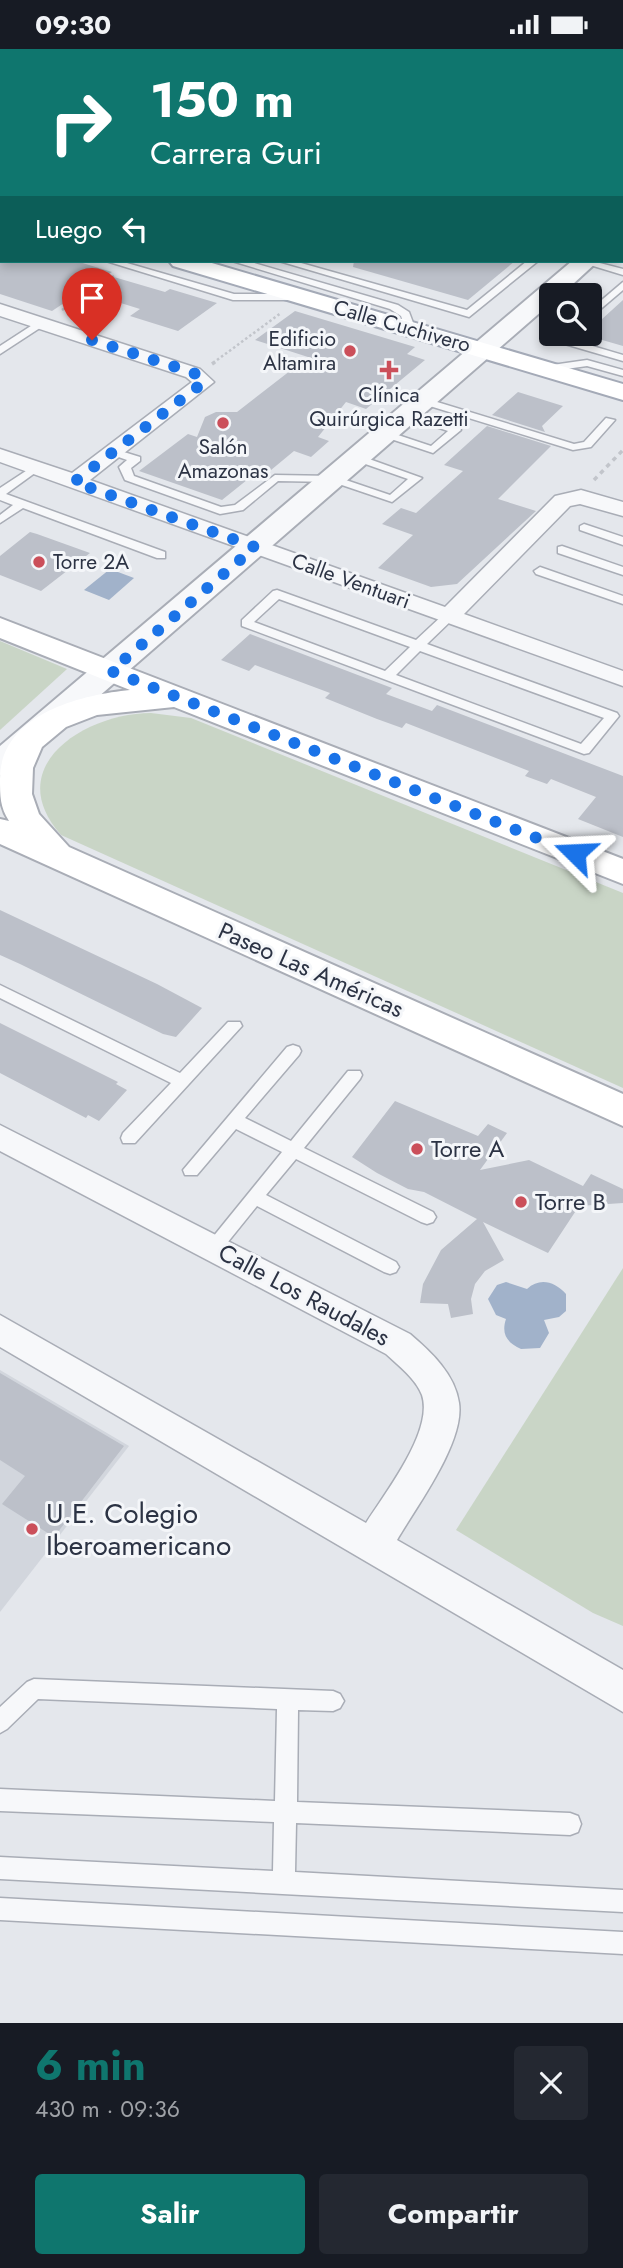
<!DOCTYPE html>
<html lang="es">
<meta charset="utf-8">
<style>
:root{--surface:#171b24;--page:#242831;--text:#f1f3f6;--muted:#9ea1a6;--accent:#0f766e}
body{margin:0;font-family:Jost,sans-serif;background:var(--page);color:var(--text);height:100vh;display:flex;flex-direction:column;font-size:26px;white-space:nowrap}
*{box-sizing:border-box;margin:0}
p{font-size:23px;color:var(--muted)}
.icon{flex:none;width:38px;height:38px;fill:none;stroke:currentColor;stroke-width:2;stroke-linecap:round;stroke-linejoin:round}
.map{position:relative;height:1974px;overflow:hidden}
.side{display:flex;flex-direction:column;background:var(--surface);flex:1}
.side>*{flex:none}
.top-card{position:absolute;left:0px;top:0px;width:623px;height:214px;box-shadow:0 4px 10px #0003;background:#0f766e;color:#fff;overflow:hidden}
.tools{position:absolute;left:539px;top:234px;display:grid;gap:14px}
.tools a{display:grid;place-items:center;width:63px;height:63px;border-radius:7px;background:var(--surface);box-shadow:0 4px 10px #0003;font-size:35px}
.pin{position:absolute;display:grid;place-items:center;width:60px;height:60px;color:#fff;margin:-72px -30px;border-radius:50% 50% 50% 0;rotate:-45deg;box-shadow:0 0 7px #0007}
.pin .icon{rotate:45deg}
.me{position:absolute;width:77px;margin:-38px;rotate:291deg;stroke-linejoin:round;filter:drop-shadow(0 0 5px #0008)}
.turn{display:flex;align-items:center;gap:24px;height:147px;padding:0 35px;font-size:32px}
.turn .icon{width:91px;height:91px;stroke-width:2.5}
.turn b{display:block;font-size:49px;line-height:60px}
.then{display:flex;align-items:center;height:66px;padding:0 35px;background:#0003;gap:14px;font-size:26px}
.round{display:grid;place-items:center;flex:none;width:74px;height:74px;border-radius:7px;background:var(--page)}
.overview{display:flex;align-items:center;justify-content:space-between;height:119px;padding:0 35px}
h1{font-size:42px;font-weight:700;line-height:52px;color:var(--accent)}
.action{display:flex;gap:14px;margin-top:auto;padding:14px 35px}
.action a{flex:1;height:80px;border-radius:7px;background:var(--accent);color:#fff;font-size:28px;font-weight:700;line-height:80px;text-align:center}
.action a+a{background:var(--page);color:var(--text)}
.status{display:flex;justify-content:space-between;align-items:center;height:49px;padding:0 35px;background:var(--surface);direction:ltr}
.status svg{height:19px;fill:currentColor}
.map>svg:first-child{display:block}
.built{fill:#d2d6dd}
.green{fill:#c9d5c6}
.water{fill:#a1b2ca}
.building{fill:#bcc0c9}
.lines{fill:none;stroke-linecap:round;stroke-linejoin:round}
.service-casing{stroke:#a9adb6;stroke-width:3}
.minor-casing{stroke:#a9adb6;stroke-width:3}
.tertiary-casing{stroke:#a9adb6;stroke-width:4}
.secondary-casing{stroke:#a9adb6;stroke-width:4}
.primary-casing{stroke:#a4aab7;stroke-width:4}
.path-far1{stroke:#c2c5cb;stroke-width:2.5;stroke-dasharray:2.5 2.5;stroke-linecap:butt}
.path{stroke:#c2c5cb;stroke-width:3.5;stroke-dasharray:4.5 4.5;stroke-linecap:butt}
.service{fill:#f7f8fa;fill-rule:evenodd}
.minor{fill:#f7f8fa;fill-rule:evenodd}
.tertiary{fill:#f7f8fa;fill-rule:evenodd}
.secondary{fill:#fff;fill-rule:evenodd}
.primary{fill:#fff;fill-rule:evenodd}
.route{stroke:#1a73e8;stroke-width:12;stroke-dasharray:0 21.6}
.poi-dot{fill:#cb4f5a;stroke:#f4f6f9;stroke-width:2.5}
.labels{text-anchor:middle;stroke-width:6;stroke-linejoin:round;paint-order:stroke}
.far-street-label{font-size:21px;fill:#2c3344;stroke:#f4f6f9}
.far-poi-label{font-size:21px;fill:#2c3344;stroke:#f4f6f9}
.street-label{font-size:24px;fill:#2c3344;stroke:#f4f6f9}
.poi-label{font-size:24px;fill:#2c3344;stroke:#f4f6f9;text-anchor:start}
.near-poi-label{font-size:28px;fill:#2c3344;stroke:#f4f6f9;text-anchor:start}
</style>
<div class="status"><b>09:30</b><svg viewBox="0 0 49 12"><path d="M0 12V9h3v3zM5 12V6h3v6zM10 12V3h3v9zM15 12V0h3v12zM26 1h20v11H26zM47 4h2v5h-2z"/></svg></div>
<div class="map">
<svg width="623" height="1974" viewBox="0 0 623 1974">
<rect width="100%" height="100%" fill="#e4e7ec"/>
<path class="built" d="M0,1321L129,1397L0,1563Z"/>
<g class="green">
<path d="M0,592L67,620L0,681Z"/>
<path d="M151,664L191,669L623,844V1039L61,786C0,717 86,664 151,664Z"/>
<path d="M623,1219V1577L593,1564L456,1481Z"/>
</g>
<g class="water">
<path d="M110,520L134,529L109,551L84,541Z"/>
<path d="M506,1233L527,1240C540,1228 555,1233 566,1245V1262L559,1268L544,1271L549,1284L540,1299L521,1300C507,1294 501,1285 506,1270L496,1266L488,1250L497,1236Z"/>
</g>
<g class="building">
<path d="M0,212H76L112,223L107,226L165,243L170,240L217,254L178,282L130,267L140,260L82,242L52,262L0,245Z"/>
<path d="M354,212H515L468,251L353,218Z"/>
<path d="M623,251V297L585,286L590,285V281Z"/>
<path d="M295,262L415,298L407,305L425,311L366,360L346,353L318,388L329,392L311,408L294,402L265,426L257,423L222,451L139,422L188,385L197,388L205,368L216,363H237L308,308L255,291Z"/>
<path d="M518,343L563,357L542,377L545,383L492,366Z"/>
<path d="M487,377L551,397L498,450L536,462L457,535L431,538L378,519L413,486L382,475L401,459L416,464L463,422L444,416Z"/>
<path d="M30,483L37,485L90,504L41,542L0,526V507Z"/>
<path d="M250,585L392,639L386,645L432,662L437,656L623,727V788L578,770L596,748L551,730L547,735L525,727L529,722L406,674L402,679L377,670L325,649L330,644L255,616L249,622L221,611Z"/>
<path d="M0,861L157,935L202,959L176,988L163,985L20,915L0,906Z"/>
<path d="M0,974L118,1033L116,1035L127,1041L99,1072L88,1066L86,1069L0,1024Z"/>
<path d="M395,1052L478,1087L488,1075L507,1084L480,1121L529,1111L583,1137L591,1125L623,1140V1154L579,1157L548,1204L483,1173L504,1211L485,1222L475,1235L471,1250L473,1265L451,1269L448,1255L420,1254L423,1235L441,1201L477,1170L424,1143L408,1140L377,1124L352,1108Z"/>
<path d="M0,1324L124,1397L54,1488L2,1455L25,1427L0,1411Z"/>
</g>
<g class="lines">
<g class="service-casing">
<g id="service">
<path d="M449,0H458L447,2Z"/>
<path d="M0,48L2,49V54H0Z"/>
<path d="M0,65H2L0,71Z"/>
<path d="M621,100L623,101V107L621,106Z"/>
<rect x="0" y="127" width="2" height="6"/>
<path d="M0,139L2,140V146L0,145Z"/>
<path d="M0,171L2,172V180L0,179Z"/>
<path d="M106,212H120L234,245H296L301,248L296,251H233Z"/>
<path d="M232,212H247L398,256L409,263L415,279L406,281L401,267L390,260Z"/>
<path d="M279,212H294L467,261L527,212H538L469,268Z"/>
<path d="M577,212H592L623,220V226Z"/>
<path d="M623,233V241L590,269V261Z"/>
<path d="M37,273L46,275L0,305V297Z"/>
<path d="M562,288L623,306V312L558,293L557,291Z"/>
<path d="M587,311L623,321V327L587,317L545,323L540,320L545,317Z"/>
<path d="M424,349L574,395L584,393L606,369L615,371L591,398L573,401L420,354L419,352Z"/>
<path d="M408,362L460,379L461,381L433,404L382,387V383L386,382L431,397L448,382L404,367L403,365Z"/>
<path d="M114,400L140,408V412L131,419L134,427L221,458L235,456L275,426L334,427L390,446L408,430L354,411V407L358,406L422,429L392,453L333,433L278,432L243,461L220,465L125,431L119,418L127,411L110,405L108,403Z"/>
<path d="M35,416L39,417V421L6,445L165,503V509H157L23,459L0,474V466L13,456L0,451V439Z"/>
<path d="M584,475L623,488V496L580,481V477Z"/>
<path d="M562,497L623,518V526L558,504V498Z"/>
<path d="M540,518L623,547V555L536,525L534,522Z"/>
<path d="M277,541L416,591L445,564H453V570L427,595L617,664L619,667L589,704L584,705L242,577V571L273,542ZM279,550L410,598L385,622L254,573ZM420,602L604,669L581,695L396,626Z"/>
<path d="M0,936L180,1024L228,973H240L242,977L135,1094H123L121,1089L123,1084L171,1034L0,949Z"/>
<path d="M293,996L299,998L301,1002L299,1006L245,1069L291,1092L348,1022H360L362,1026L360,1030L304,1099L433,1163L436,1168L433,1173L427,1175L421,1173L296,1110L266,1146L396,1213L399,1218L396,1223L390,1225L384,1223L257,1157L219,1204L213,1206L207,1204L204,1199L282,1103L236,1080L197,1126H185L183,1121L287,998Z"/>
<path d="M34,1630L333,1642L340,1645L344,1652L340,1659L333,1662L298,1661L297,1753L570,1764L578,1767L581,1775L578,1783L570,1786L296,1774L295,1823L623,1841V1863L0,1830V1808L273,1822L274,1773L0,1762V1740L275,1752L277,1660L38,1650L7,1680L0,1684V1658L27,1633Z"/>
<path d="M0,1849L623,1883V1905L0,1871Z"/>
</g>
</g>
<g class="minor-casing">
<g id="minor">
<path d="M382,0H403L404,2H383Z"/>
<path d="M623,11V22L621,23V12Z"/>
<path d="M0,255L200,320L214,333L90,431L445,558L555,447L581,441L623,453V467L580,455L570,457L464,565L623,622V637L0,413V400L72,424L192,333L186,328L0,267Z"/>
<path d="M0,1076L410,1285C431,1303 455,1325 459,1354C465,1393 416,1458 397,1491L623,1621V1663L0,1298V1266L366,1474C385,1444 434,1382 422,1346C416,1330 399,1317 386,1305L0,1102Z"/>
</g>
</g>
<g class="tertiary-casing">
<g id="tertiary">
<path d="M73,0H94L71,2Z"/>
<path d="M0,37H2L0,50Z"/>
<path d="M623,173V187L621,188V174Z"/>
<path d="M572,212H598L560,247H551V254L12,723L0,726V697Z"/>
</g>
</g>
<g class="secondary-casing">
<path id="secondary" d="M0,569L623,810V835L174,658L97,666L66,678L42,698L33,719L32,745L39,765L69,798L623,1045V1077L0,795V770L9,772C0,758 0,747 0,730C0,666 79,646 130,641L0,589Z"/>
</g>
<g class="primary-casing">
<g id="primary">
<path d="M104,0H129L131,2H106Z"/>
<rect x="621" y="119" width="2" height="14"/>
<path d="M0,151L2,152V166L0,165Z"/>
<path d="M169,212H205L623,335V351L173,217Z"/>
</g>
</g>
<g class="path-far1">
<path d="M266,2L269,0"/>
<path d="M62,261L114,227"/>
<path d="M213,314L281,264"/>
</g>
<g class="path">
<path d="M212,315L215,313"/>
<path d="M594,431L623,401"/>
</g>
<use href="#service" class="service"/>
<use href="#minor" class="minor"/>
<use href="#tertiary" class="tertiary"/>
<use href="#secondary" class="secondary"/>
<use href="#primary" class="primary"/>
</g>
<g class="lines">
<path class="route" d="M92,291L194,324L204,333L74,433L255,498L111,622L575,804"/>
</g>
<g class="poi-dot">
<circle cx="350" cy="302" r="7"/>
<path d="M385.5 310.5h7v7h7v7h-7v7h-7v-7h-7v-7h7z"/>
<circle cx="223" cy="374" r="7"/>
<circle cx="39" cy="513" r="7"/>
<circle cx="417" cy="1100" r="7"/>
<circle cx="521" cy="1153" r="7"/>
<circle cx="32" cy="1480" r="7"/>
</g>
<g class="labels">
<g class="far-street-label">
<text transform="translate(402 277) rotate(16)" y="7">Calle Cuchivero</text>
<text transform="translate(351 532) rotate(20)" y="7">Calle Ventuari</text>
</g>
<g class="far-poi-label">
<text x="336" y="297" text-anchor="end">Edificio<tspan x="336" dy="24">Altamira</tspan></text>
<text x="389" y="353">Clínica<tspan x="389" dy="24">Quirúrgica Razetti</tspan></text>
<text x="223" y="405">Salón<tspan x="223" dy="24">Amazonas</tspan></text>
<text x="53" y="520" text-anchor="start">Torre 2A</text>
</g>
<g class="street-label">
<text transform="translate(311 921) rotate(24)" y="8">Paseo Las Américas</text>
<text transform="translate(304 1246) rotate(28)" y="8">Calle Los Raudales</text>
</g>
<g class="poi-label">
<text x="431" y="1108">Torre A</text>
<text x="535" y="1161">Torre B</text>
</g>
<g class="near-poi-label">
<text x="46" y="1474">U.E. Colegio<tspan x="46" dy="32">Iberoamericano</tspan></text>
</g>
</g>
</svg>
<div class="tools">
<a><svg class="icon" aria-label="search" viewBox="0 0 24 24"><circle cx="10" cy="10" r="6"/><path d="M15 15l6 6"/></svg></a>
</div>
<div class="pin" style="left:92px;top:291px;background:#d93025"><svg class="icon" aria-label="arrive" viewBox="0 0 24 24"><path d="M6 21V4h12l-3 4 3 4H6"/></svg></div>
<svg class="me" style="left:575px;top:804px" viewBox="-20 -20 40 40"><path d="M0-17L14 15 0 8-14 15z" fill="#1a73e8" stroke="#fff" stroke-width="4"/></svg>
<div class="top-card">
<div class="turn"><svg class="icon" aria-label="right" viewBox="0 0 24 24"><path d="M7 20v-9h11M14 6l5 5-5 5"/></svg><div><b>150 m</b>Carrera Guri</div></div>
<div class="then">Luego<svg class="icon" aria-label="left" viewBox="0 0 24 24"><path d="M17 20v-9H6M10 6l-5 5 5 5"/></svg></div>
</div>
</div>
<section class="side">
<div class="overview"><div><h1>6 min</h1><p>430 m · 09:36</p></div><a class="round"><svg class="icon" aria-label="close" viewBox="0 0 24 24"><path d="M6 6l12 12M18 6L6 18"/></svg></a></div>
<div class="action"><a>Salir</a><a>Compartir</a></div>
</section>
